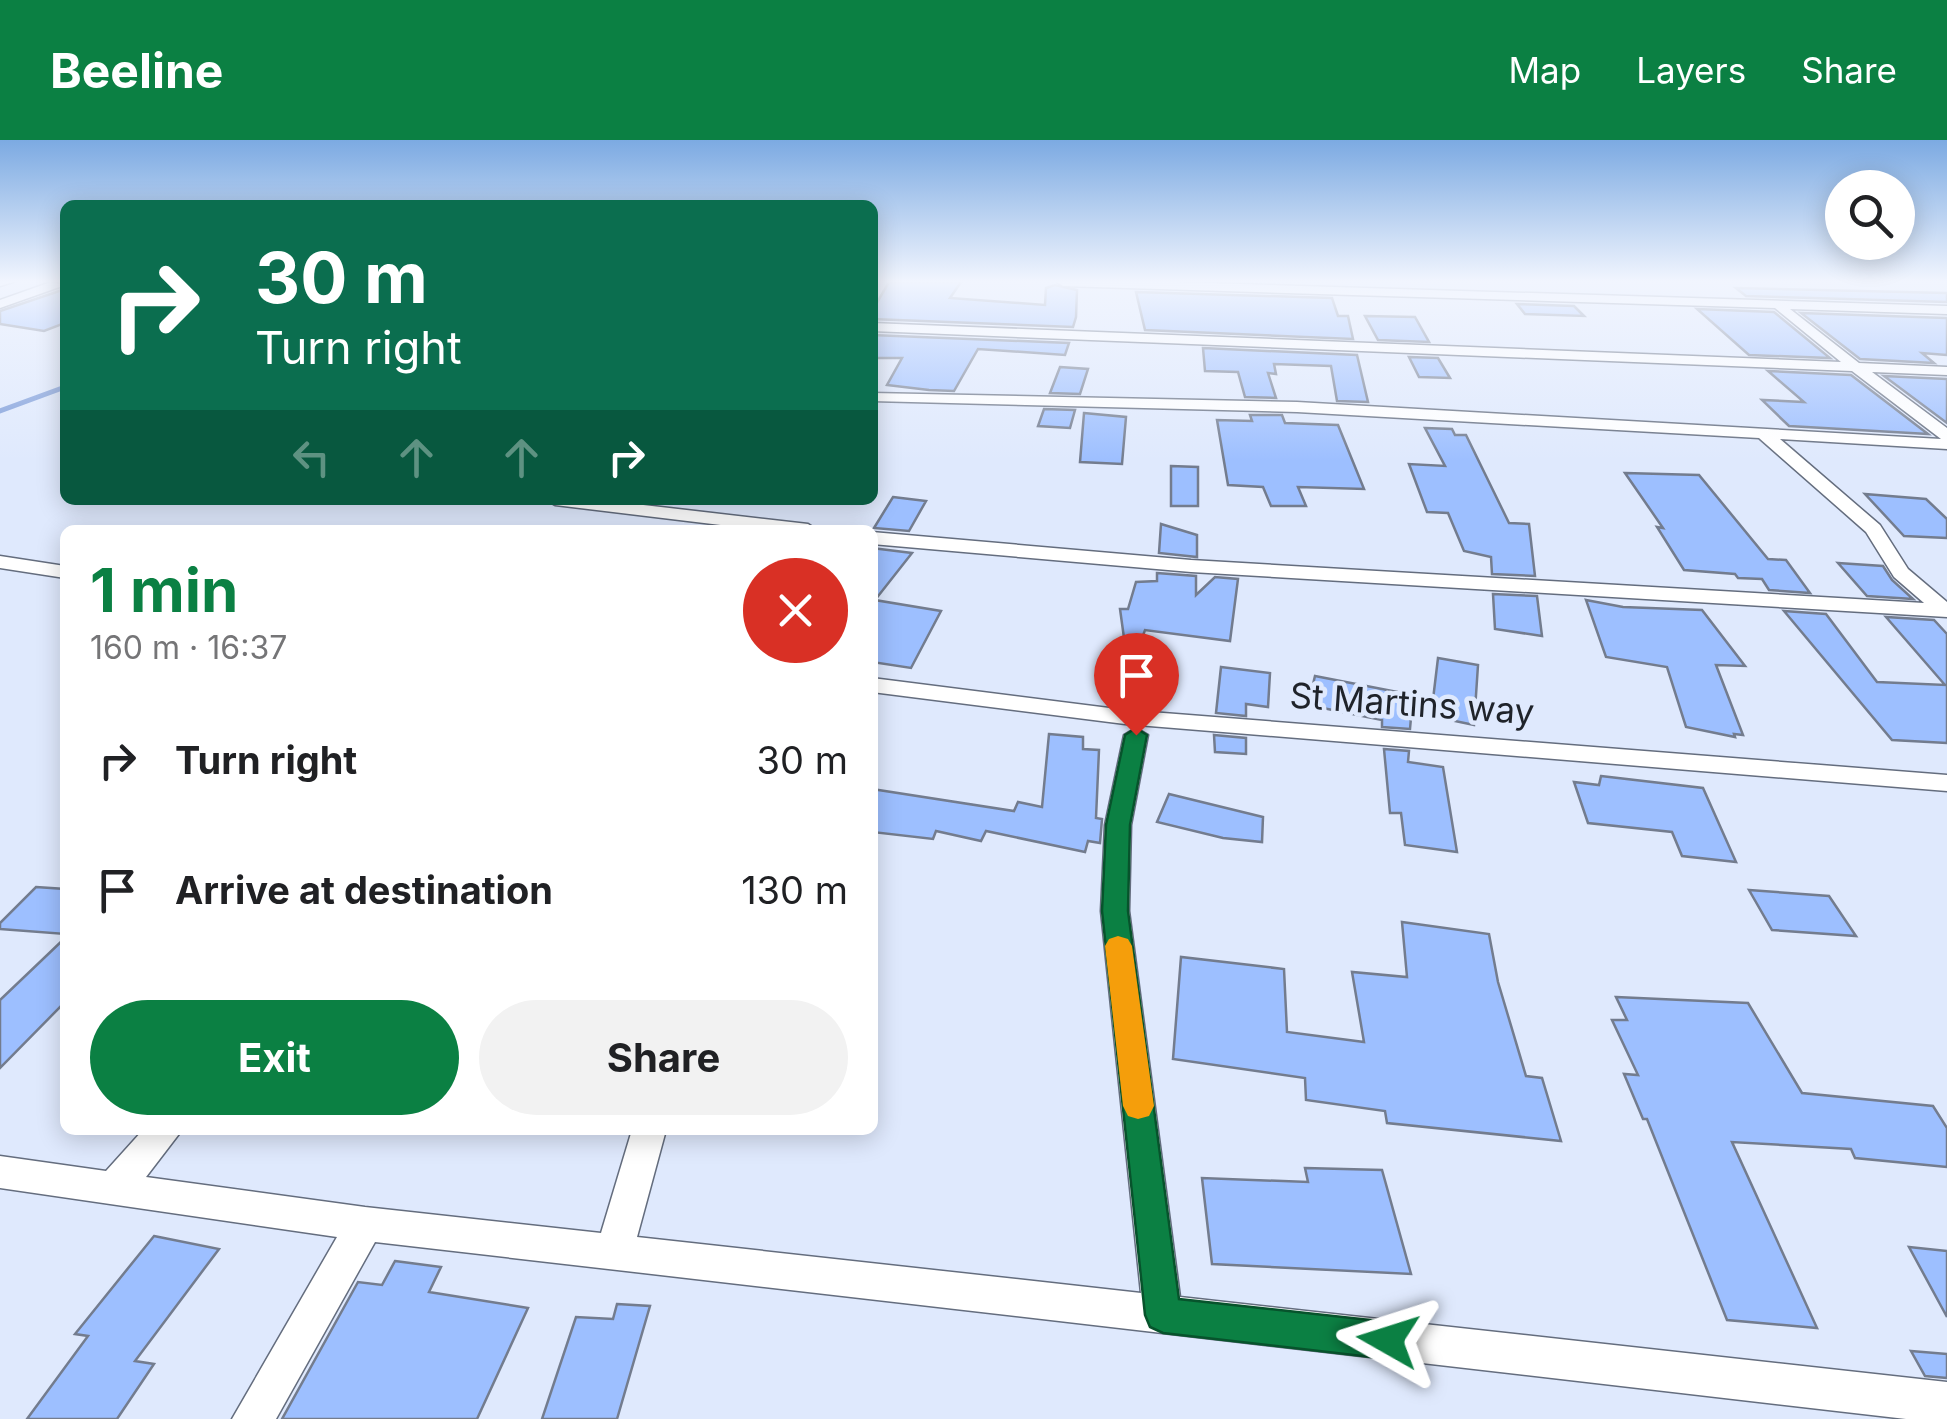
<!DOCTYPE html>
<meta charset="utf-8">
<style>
:root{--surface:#fff;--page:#f2f2f2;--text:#202124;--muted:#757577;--accent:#0b8043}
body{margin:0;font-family:Inter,sans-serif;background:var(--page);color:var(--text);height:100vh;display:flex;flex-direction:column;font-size:38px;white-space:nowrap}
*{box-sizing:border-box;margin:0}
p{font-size:32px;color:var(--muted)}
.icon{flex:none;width:55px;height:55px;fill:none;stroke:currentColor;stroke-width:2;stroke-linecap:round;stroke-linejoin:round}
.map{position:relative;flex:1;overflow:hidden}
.panel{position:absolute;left:60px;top:385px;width:818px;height:610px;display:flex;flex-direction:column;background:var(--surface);border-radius:15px;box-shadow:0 5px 25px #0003}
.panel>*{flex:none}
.hud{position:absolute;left:60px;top:60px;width:818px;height:305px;border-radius:15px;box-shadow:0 5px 25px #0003;background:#0b6e4f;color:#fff;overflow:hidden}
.tools{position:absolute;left:1825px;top:30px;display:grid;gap:20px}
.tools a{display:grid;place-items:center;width:90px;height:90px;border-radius:50%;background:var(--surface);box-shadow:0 5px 25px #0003;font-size:50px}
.pin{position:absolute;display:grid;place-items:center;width:85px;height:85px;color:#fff;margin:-102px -42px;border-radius:50% 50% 50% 0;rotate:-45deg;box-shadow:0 0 10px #0007}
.pin .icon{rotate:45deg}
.me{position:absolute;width:110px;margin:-55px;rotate:276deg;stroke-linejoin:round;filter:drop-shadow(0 0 8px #0008)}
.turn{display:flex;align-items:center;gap:35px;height:210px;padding:0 30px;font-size:45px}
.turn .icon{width:130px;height:130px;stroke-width:2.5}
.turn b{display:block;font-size:70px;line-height:85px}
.lanes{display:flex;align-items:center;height:95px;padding:0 30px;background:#0003;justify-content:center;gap:50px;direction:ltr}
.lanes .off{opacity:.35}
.round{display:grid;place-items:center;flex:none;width:105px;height:105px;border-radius:52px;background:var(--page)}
.head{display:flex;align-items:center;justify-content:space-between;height:170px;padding:0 30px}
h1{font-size:60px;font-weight:700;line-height:75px;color:var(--accent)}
.cta{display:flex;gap:20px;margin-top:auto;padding:20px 30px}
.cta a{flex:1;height:115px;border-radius:60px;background:var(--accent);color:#fff;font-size:40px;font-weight:700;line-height:115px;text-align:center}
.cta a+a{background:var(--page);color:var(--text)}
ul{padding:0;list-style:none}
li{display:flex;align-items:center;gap:30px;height:130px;padding:0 30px}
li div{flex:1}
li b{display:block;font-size:38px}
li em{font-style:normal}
header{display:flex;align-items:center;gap:60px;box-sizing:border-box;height:140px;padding:0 50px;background:var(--accent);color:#fff}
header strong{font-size:48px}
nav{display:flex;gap:55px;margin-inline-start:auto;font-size:35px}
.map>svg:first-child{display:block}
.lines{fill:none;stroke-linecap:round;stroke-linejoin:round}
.stream{stroke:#7a9ad8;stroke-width:5}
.building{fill:#9dbfff;stroke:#737c8e;stroke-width:2.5}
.street-casing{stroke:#646d7e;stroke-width:3}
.street{fill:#fff;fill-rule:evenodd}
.route{fill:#0b8043;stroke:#07532c;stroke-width:2.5}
.slow{fill:#f59e0b}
.labels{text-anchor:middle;stroke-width:9;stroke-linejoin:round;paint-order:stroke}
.street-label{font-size:35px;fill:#1f232a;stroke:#dfe9fd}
</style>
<header>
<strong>Beeline</strong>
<nav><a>Map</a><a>Layers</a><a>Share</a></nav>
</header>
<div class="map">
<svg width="1947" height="1279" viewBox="0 0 1947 1279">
<rect width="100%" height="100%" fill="#dfe9fd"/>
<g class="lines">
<path class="stream" d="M0,271L65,247"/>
</g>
<g class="building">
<path d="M889,142H961L950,158L1045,165L1046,148L1055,145L1077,150L1076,177L1073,187L872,179V171Z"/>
<path d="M1736,148L1947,153V162L1746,156Z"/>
<path d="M65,149V183L44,191L0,184V171Z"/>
<path d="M1136,152L1332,158L1338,176H1348L1353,199L1145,190Z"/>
<path d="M1517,164L1574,166L1584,176L1525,174Z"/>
<path d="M1697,169L1774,172L1830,218L1749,215Z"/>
<path d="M1801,173L1947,178V215L1922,213L1934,223L1860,219Z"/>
<path d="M1365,176L1415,177L1429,202L1378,200Z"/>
<path d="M872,195L1069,203L1065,215L978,209L954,251L929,250L887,245L902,218H872Z"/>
<path d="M1203,208L1357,215L1368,262L1337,261L1331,226L1274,224L1276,234L1268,233L1276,258L1245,257L1238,232L1205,231Z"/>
<path d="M1409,217L1438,218L1450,238L1419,237Z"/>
<path d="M1060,227L1088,229L1080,254L1050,253Z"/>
<path d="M1768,231L1851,235L1928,294L1789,286L1762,260L1804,262Z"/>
<path d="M1884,236L1947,239V283Z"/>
<path d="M1044,269L1075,270L1070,288L1038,286Z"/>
<path d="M1084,273L1126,277L1122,324L1080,322Z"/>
<path d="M1250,275H1282L1285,283L1338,285L1364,349L1298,347L1306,366H1271L1263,347L1228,345L1217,280L1252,281Z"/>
<path d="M1425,288L1452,289L1455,295H1466L1509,383L1529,384L1535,436L1492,434L1491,417L1464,411L1448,373L1427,372L1409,324L1445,326Z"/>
<path d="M1171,326L1198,327V366H1171Z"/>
<path d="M1625,333L1699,335L1768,419L1786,420L1810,453L1769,450L1762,439L1738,438L1735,434L1684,430L1657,387L1663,388Z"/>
<path d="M1865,354L1926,359L1947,379V398L1904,396Z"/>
<path d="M893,357L926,361L909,391L874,388Z"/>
<path d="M1161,384L1197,395V417L1159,413Z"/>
<path d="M872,408L912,413L875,460L941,471L911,528L872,522Z"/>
<path d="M1838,423L1883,426L1892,440L1913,459L1867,456Z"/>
<path d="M1157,433L1196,436V455L1215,437L1238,439L1230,501L1145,490L1129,534L1120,469H1128L1136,442L1157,441Z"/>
<path d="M1493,454L1537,456L1542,496L1495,489Z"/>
<path d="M1586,460L1623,467L1702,470L1745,526L1716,525L1743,595L1734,594L1735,597L1686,587L1667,527L1606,517Z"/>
<path d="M1784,471L1826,474L1877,542L1945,545L1886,477L1934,480L1947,494V603L1892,600Z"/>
<path d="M1438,518L1478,525L1474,585L1431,576Z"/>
<path d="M1221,527L1270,533L1268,567L1246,564V576L1216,573Z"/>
<path d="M1315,536L1413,555L1410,589L1382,587V580L1308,565Z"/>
<path d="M1049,594L1083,597V609L1099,610L1096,678L1102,679L1100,703L1088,701L1085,712L986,691L981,701L936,691L933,699L872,692V649L1014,671L1018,662L1042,667Z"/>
<path d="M1214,595L1246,598V614L1215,612Z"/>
<path d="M1384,609L1409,611L1408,622L1443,627L1457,712L1405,705L1401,673H1390Z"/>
<path d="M1601,636L1703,648L1736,722L1682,716L1672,692L1588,683L1574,642L1599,645Z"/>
<path d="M1169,654L1263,677L1262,702L1223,698L1157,682Z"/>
<path d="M36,747L65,749V794L0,789V783Z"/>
<path d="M1749,750L1829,756L1856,796L1772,790Z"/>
<path d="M1402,782L1489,794L1498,842L1526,936L1542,938L1561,1001L1387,983L1385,971L1306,960L1305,938L1173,919L1181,817L1284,829L1287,892L1364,902L1352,832L1407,837Z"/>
<path d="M65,798V862L0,928V860Z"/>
<path d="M1616,857L1748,863L1802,953L1933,966L1947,988V1027L1855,1018L1851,1009L1732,1002L1817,1188L1727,1180L1647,979H1643L1624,934L1638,935L1612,880H1627Z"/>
<path d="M1305,1028L1382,1030L1411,1134L1212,1124L1202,1038L1308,1042Z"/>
<path d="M154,1096L219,1109L135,1221L154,1224L117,1279H27L88,1196L75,1194Z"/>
<path d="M1909,1107L1947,1111V1177Z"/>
<path d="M395,1121L441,1127L429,1152L528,1168L477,1279H282L358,1142L382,1145Z"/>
<path d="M617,1164L650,1166L617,1279H542L576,1177L613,1179Z"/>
<path d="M1911,1211L1947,1214V1238L1925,1236Z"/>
</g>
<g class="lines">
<g class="street-casing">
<g id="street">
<path d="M0,142H13L0,146Z"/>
<path d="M51,142L65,145L0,168V160Z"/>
<path d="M1057,142H1176L1947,166V174L1790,169L1859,223L1947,227V235L1872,232L1947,288V309L1780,299L1880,385L1908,429L1947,462V477L1191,432L872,404V392L1191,420L1924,463L1894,437L1866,392L1759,298L1297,272L872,261V253L1297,262L1941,299L1852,231L872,191V183L1841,222L1775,168L1063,146Z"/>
<path d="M546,360H600L808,384L817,390H762L555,365Z"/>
<path d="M0,416L65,426V438L0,428Z"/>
<path d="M872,538L1125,570L1947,635V651L1125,584L872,552Z"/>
<path d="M1136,588L1148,595L1131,685L1129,771L1180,1157L1947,1242V1279H1906L375,1102L276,1279H232L337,1097L0,1048V1016L106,1031L143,990H182L146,1037L365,1067L601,1093L632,990H666L637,1097L1141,1153L1101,771L1105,685L1124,595Z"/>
</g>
</g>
<use href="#street" class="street"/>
</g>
<linearGradient id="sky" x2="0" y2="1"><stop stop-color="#7caae2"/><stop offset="0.44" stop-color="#f1f5fe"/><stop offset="1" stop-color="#f1f5fe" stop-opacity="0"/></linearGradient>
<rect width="1947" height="321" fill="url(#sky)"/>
<path class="route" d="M1136,588L1147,595L1130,685L1128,771L1179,1159L1388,1182L1401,1188L1406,1200L1401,1213L1388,1219L1163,1193L1150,1187L1145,1175L1102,771L1106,685L1125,595Z"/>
<path class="slow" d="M1118,796L1128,799L1132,806L1154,966L1149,976L1138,979L1128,976L1123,966L1105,806L1109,799Z"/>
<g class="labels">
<g class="street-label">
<text transform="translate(1412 564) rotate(4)" y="12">St Martins way</text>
</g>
</g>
</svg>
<div class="tools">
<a><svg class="icon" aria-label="search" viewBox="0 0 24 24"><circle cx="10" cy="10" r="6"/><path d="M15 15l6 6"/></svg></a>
</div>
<div class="pin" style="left:1136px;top:595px;background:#d93025"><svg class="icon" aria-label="arrive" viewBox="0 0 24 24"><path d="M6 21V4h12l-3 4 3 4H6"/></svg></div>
<svg class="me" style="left:1388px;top:1200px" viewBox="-20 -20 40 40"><path d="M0-17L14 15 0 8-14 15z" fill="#0b8043" stroke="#fff" stroke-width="4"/></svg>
<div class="hud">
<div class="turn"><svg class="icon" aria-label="right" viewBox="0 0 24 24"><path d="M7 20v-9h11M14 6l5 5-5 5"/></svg><div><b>30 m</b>Turn right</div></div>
<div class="lanes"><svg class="icon off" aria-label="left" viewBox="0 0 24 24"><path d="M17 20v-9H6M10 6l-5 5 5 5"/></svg><svg class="icon off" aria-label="ahead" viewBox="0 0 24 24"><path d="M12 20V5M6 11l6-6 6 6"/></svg><svg class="icon off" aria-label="ahead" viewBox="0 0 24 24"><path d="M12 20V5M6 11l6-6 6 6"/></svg><svg class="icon" aria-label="right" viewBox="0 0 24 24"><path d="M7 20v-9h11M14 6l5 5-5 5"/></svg></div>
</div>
<section class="panel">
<div class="head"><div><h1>1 min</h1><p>160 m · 16:37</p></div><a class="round" style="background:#d93025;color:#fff"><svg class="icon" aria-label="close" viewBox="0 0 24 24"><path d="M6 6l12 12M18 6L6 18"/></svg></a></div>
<ul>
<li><svg class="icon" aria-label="right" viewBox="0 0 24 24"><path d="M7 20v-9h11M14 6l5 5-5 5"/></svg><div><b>Turn right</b></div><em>30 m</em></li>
<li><svg class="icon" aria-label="arrive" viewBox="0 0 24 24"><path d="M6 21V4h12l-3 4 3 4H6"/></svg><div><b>Arrive at destination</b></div><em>130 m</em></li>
</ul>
<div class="cta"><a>Exit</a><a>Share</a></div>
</section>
</div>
